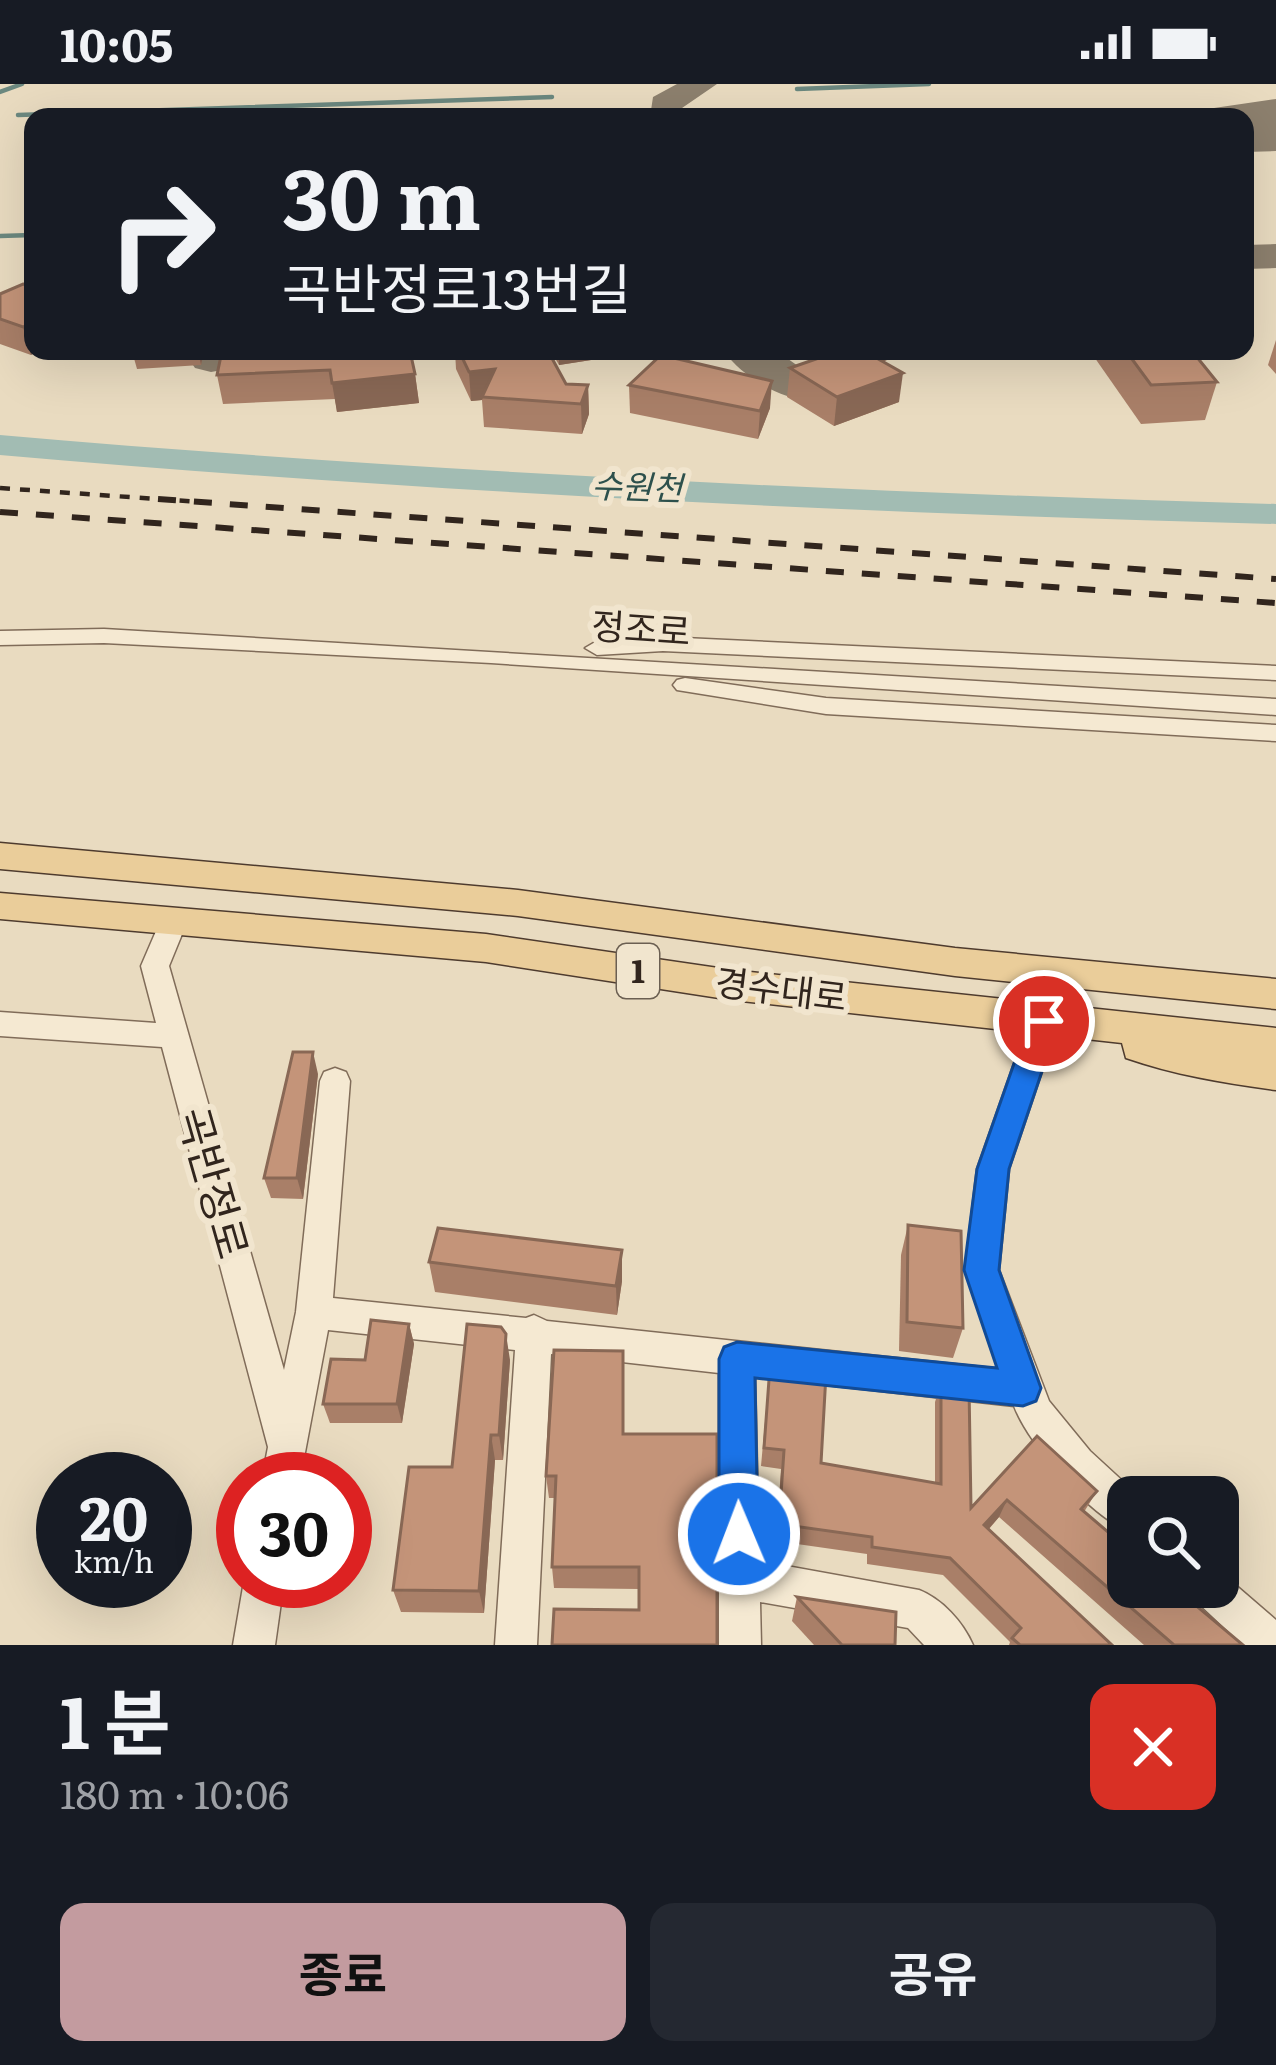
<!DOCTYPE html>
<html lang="ko">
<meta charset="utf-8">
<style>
:root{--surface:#171b24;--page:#242831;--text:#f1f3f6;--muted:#9ea1a6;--accent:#c39b9f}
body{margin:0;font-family:Literata,"Noto Sans KR",serif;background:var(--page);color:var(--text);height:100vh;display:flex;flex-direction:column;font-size:45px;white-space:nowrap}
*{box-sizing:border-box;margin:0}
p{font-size:39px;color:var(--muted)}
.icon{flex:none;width:66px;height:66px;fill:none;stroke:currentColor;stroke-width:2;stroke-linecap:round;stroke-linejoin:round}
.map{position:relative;height:1561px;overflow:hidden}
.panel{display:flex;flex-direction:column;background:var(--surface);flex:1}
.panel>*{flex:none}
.top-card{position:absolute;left:24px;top:24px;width:1230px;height:252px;border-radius:24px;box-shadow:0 12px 48px #0002;background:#171b24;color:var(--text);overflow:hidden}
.tools{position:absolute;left:1107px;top:1392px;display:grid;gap:24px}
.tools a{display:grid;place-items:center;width:132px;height:132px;border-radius:24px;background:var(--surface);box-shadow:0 12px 48px #0002;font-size:60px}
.speed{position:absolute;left:36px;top:1368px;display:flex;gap:24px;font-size:60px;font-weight:700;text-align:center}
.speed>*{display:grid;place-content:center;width:156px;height:156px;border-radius:50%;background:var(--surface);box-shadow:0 12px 48px #0002;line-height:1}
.speed small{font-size:30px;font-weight:400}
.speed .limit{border:18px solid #d22;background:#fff;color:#111}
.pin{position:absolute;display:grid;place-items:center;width:102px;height:102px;color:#fff;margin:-51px;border:6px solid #fff;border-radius:50%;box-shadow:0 3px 12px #0007}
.me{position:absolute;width:132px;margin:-66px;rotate:359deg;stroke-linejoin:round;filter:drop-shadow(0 0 9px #0008)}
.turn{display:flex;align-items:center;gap:42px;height:252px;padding:0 60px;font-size:54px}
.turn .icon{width:156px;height:156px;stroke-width:2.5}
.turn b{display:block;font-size:84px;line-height:102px}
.round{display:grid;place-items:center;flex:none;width:126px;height:126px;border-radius:24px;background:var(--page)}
.headline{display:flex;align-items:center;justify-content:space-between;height:204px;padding:0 60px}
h1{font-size:72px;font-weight:700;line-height:90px}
.action{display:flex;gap:24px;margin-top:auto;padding:24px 60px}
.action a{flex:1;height:138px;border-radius:24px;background:var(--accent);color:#111;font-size:48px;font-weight:700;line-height:138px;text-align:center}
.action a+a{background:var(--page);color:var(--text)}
.status{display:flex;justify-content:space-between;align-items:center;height:84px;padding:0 60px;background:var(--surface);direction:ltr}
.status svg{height:33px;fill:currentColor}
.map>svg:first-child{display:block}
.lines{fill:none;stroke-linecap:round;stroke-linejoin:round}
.stream{stroke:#6b887f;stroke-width:4.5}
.river{fill:#a2bcb3;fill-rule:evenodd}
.taxiway{fill:#8d806e;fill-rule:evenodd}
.runway{fill:#8d806e;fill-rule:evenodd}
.minor-casing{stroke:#806c59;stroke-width:3}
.major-casing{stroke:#4e3b2e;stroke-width:3}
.minor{fill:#f5e9d2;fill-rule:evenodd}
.major{fill:#eacd9a;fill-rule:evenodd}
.rail-far1{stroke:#31251d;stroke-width:4.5;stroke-dasharray:10 10;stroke-linecap:butt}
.rail{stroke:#31251d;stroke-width:6;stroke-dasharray:18 18;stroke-linecap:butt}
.wall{fill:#a97f68}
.shaded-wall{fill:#896855}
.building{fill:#c49479;stroke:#896855;stroke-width:3}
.route{fill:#1a73e8;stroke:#114b97;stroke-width:3}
.labels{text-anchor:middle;stroke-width:12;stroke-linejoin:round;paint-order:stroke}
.far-water-label{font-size:33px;font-style:italic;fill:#2d504c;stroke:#f1e5ce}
.shield{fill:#f1e5ce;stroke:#6b5f52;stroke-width:3}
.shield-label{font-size:33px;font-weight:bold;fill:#31251d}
.street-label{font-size:36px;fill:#31251d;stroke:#f1e5ce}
.near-street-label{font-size:42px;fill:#31251d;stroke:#f1e5ce}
</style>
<div class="status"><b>10:05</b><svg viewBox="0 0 49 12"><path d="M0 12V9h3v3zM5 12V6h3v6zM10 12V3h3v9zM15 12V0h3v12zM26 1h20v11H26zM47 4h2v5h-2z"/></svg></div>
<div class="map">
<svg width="1276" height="1561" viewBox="0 0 1276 1561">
<rect width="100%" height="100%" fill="#e9dbc0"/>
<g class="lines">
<g class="stream">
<path d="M797,5L929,0"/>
<path d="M0,8L22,0"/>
<path d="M18,31L552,13"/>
<path d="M0,152L33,151"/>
</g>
<path class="river" d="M0,351C425,388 850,408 1276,420V440C850,429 425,408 0,371Z"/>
<g class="taxiway">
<path d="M677,0H717L682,24L684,33H650L653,13Z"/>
<path d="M1276,160V184L1245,185V161Z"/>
<path d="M193,267H279L273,277L211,288L195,284L188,274Z"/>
<path d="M724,267H777L830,305L823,315C792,323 742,294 724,267Z"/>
</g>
<path class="runway" d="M1276,15V67L1245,68V33H1208L1214,24Z"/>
<g class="minor-casing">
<g id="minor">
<path d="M104,545L1276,615V631L491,579L104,559L0,561V547Z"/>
<path d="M663,553L1276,582V596L663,567L597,571L585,564L597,557Z"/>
<path d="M685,594L826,614L1276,641V657L826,630L677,606L673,601L677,596Z"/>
<path d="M173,828L183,831L187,838L169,882L284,1286L296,1228L320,997L324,988L335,984L346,988L350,997L333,1214L526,1234L534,1231L547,1237L1001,1285L965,1186L977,1085L1029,937L1033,929L1044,925L1055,929L1059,937L1009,1085L999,1186L1049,1317L1090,1367L1140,1413H1128V1447C1089,1431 1029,1361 1014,1322L755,1293L759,1477L919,1506C942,1515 963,1538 973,1561H924L908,1544L760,1518L761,1561H719V1289L551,1270L537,1561H495L515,1266L328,1246L300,1395H262L268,1363L162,963L0,952V928L156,939L141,882L163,831Z"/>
<path d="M1218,1486L1276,1536V1561H1243L1196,1517L1190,1503H1218Z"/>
<path d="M244,1497H284L275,1561H233Z"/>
</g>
</g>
<g class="major-casing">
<g id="major">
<path d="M0,759L518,806L955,864L1276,895V925L955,892L518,832L0,785Z"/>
<path d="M0,809L486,850L732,886L1276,944V1006C1224,999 1175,991 1126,974L1122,959L732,916L486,878L0,835Z"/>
</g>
</g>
<use href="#minor" class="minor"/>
<use href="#major" class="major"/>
<path class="rail-far1" d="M0,404L200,418"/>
<g class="rail">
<path d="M158,415L1276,495"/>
<path d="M0,428L1276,519"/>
</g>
</g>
<g class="wall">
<path d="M33,203L31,271L0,260V210Z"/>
<path d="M1276,256V290L1268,281Z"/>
<path d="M132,267H204L201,281L137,285Z"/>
<path d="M222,267L415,290L419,319L337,328L335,315L223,320L217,291Z"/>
<path d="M455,267H548L566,300L588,301L589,330L582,350L484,343L482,316L471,317L456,285Z"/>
<path d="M551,267H649L559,281Z"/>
<path d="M839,267H910L882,278L899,318L834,342L787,313L790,284Z"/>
<path d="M1090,267H1192L1217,298L1205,336L1141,340Z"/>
<path d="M629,301L770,324L758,355L630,329Z"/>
<path d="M318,990L303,1115L271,1114L264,1094Z"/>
<path d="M908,1141L963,1244L953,1274L899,1267L901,1171Z"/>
<path d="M429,1178L622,1197L617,1231L435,1208Z"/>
<path d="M409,1240L414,1260L402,1339H330L323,1320L365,1276Z"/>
<path d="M510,1276L503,1376H495L484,1529L401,1528L393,1506L452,1383Z"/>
<path d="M770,1282L821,1379L935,1399V1318L941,1299L971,1424L1037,1352L1097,1407L1084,1428L1243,1561H1144L999,1433L989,1445L1112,1561H1009L1010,1558L943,1491L867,1480V1470L776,1457L781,1385L761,1382Z"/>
<path d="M624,1350H717L639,1526V1505L554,1504L552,1483L555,1414H549L546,1392Z"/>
<path d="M797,1513L895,1561H814L792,1537Z"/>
</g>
<g class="shaded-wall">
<path d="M33,238V267H41L31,271L23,243Z"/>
<path d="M198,267H204L201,281Z"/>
<path d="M559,267H649L559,281Z"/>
<path d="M878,267H910L876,280Z"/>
<path d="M495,285L482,316L471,317L469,288Z"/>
<path d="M903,289L899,318L834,342L837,313Z"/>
<path d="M415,290L419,319L337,328L332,299Z"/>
<path d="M772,297L770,324L758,355L760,327Z"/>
<path d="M588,301L589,330L582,350L581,320Z"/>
<path d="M313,968L318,990L303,1115L297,1094Z"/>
<path d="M622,1166V1197L617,1231L616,1202Z"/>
<path d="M409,1240L414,1260L402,1339L397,1320Z"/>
<path d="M506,1250L510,1276L503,1376L499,1351Z"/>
<path d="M491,1351L495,1376L484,1529L479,1507Z"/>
<path d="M1007,1416L999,1433L977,1458L984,1441Z"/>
</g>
<g class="building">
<path d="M23,200L33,203V238L23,243L0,235V210Z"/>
<path d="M222,267H410L415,290L332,299L330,286L217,291Z"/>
<path d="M459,267H548L566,300L588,301L581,320L482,313L495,285L469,288Z"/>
<path d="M839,267H864L903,289L837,313L790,284Z"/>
<path d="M1126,267H1192L1217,298L1151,301Z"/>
<path d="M661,271L772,297L760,327L629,301Z"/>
<path d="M293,968H313L297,1094H264Z"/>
<path d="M908,1141L961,1147L963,1244L907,1238Z"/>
<path d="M438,1144L622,1166L616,1202L429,1178Z"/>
<path d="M371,1236L409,1240L397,1320H323L331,1275L365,1276Z"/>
<path d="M467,1240L501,1243L506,1250L499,1351H491L479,1507L393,1506L409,1383H452Z"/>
<path d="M554,1266L623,1267V1350H717V1561H552L554,1525L639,1526V1483H552L556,1392H546Z"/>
<path d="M770,1282L826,1290L821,1379L941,1400V1299L969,1302L971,1424L1037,1352L1097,1407L1081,1425L1128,1465V1503H1174L1243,1561H1174L1007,1416L984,1441L1112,1561H1020L1012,1554L1021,1544L950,1474L872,1463V1453L779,1440L784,1366L764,1364Z"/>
<path d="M797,1513L896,1528L895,1561H842Z"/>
</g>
<path class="route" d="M1044,925L1059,937L1009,1085L999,1186L1041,1304L1036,1317L1023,1322L755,1294L758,1450L753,1464L739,1470L725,1464L719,1450V1275L724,1263L737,1258L997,1284L964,1186L977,1085L1029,937Z"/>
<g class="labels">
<g class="far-water-label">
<text transform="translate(637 403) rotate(2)" y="12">수원천</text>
</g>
<rect class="shield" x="617" y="860" width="42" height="54" rx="9"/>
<g class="shield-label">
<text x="638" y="899">1</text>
</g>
<g class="street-label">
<text transform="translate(641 545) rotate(4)" y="13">정조로</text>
<text transform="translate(781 906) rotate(7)" y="13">경수대로</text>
</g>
<g class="near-street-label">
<text transform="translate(213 1099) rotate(74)" y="15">곡반정로</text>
</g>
</g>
</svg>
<div class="tools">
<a><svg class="icon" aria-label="search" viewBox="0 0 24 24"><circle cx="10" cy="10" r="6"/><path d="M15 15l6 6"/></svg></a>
</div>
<div class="speed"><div>20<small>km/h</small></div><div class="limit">30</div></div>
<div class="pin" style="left:1044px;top:937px;background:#d93025"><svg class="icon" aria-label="arrive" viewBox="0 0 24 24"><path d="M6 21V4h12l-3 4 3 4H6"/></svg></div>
<svg class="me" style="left:739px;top:1450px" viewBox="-20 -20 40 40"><circle r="17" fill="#1a73e8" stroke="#fff" stroke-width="3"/><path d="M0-11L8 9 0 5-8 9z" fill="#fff"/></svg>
<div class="top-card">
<div class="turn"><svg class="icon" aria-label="right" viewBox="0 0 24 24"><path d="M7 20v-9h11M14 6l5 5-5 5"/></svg><div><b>30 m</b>곡반정로13번길</div></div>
</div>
</div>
<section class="panel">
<div class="headline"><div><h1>1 분</h1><p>180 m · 10:06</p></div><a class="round" style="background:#d93025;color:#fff"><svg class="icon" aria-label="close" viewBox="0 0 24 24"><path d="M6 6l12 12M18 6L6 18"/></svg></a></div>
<div class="action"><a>종료</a><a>공유</a></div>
</section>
